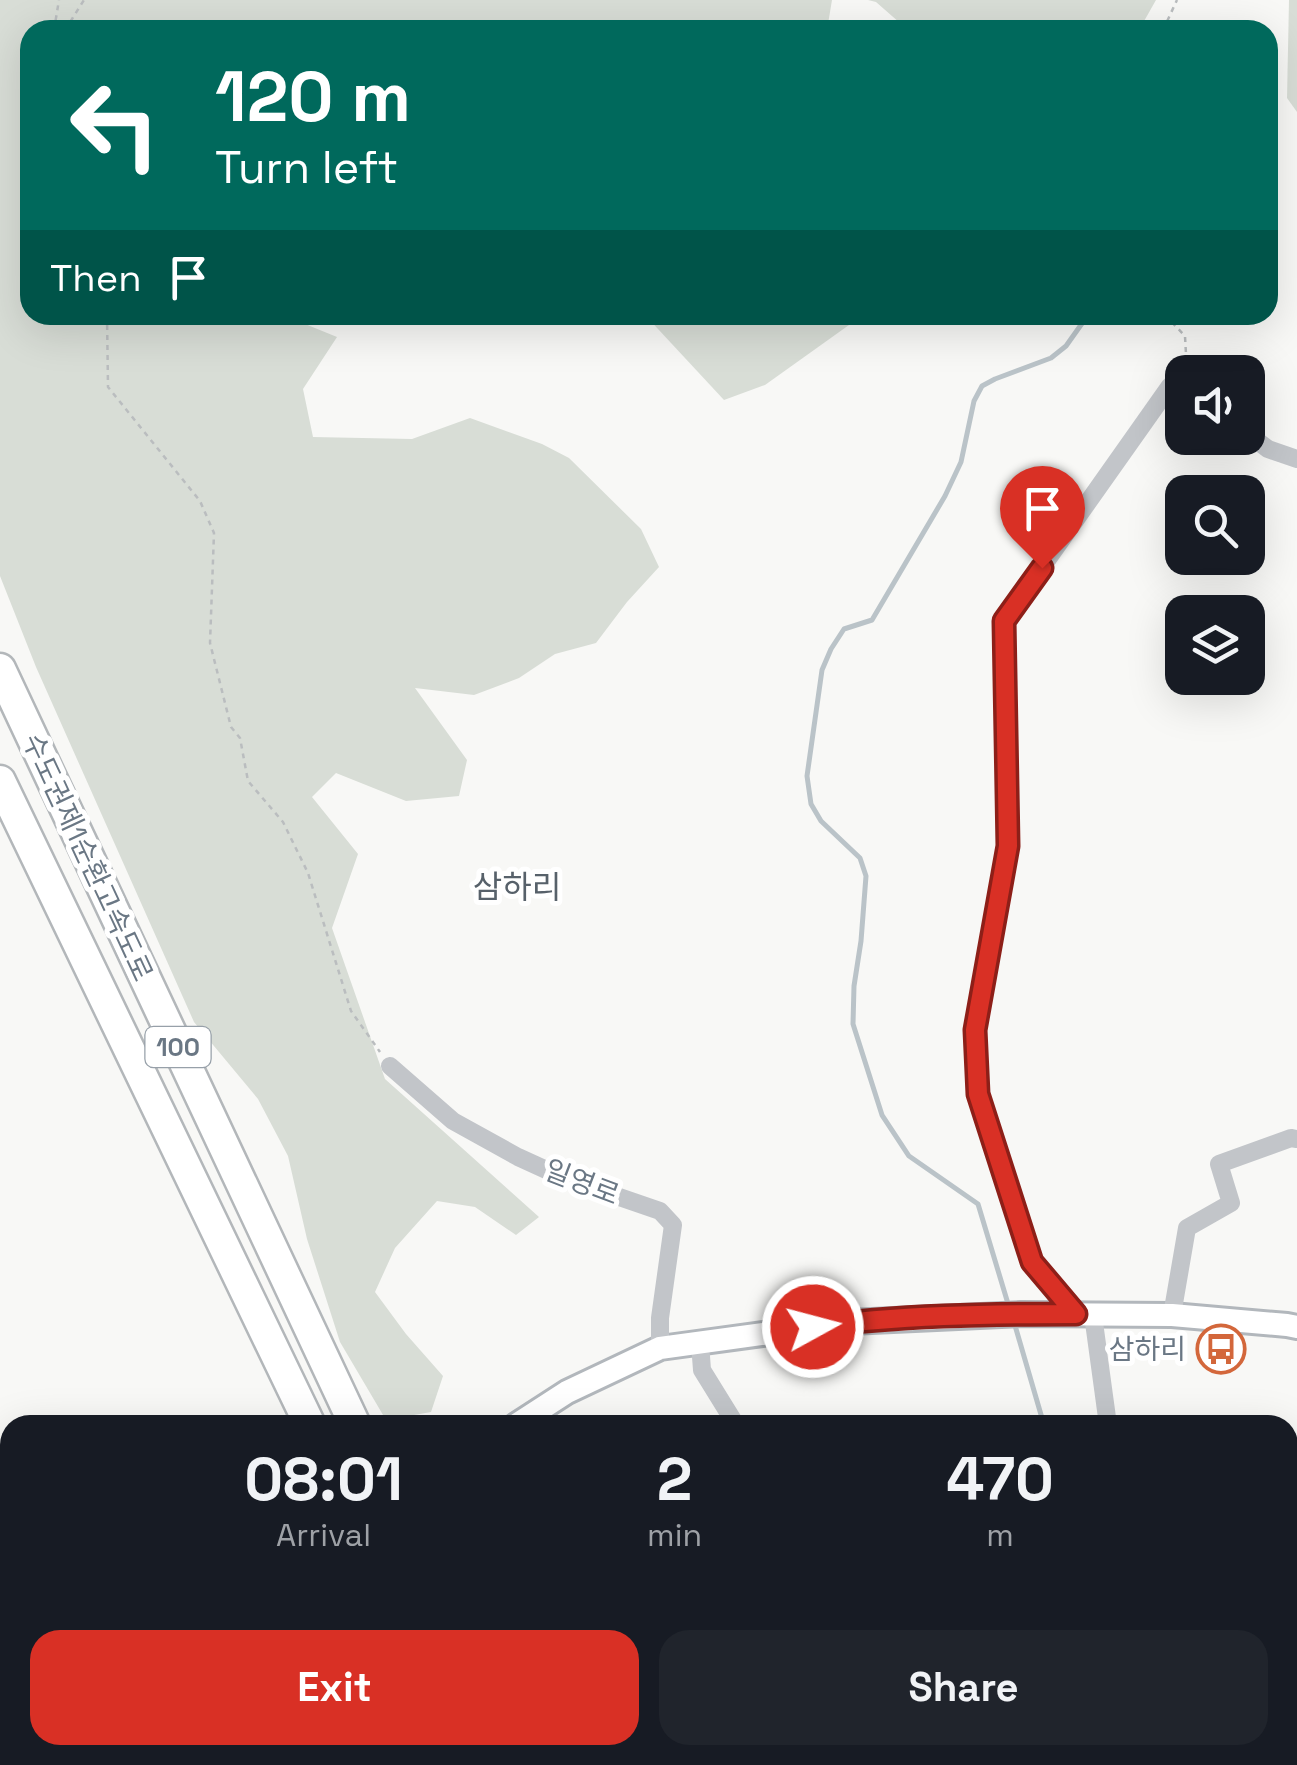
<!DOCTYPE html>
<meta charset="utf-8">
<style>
:root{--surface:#171b24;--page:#20242c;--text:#f1f3f6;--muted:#9ea1a6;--accent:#d93025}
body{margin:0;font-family:"Space Grotesk","Noto Sans KR",sans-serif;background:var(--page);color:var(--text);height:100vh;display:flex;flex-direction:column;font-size:38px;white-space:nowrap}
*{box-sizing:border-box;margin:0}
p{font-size:32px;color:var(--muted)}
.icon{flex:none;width:55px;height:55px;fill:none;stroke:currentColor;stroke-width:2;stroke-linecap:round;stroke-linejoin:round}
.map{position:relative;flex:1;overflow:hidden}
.sheet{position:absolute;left:0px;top:1415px;width:1298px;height:350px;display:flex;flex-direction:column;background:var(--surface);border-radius:30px 30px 0 0;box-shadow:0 10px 40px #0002}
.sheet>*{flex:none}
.banner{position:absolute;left:20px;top:20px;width:1258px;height:305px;border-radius:30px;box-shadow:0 10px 40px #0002;background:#00695c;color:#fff;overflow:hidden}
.tools{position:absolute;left:1165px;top:355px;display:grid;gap:20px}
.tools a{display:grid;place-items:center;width:100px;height:100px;border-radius:20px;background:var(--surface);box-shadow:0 10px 40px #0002;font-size:50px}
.pin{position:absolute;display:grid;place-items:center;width:85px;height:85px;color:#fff;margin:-102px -42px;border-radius:50% 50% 50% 0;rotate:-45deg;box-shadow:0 0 10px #0007}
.pin .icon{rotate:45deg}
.me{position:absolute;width:110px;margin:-55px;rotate:83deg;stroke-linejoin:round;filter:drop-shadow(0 0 8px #0008)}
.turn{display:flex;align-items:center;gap:35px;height:210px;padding:0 30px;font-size:45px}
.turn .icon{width:130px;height:130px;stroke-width:2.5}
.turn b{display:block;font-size:70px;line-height:85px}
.then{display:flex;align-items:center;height:95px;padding:0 30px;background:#0003;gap:20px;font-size:38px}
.eta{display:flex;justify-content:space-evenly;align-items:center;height:170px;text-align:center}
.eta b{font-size:60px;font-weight:800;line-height:70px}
.button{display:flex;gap:20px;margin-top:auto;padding:20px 30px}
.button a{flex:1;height:115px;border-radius:30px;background:var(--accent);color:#fff;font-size:40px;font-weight:800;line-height:115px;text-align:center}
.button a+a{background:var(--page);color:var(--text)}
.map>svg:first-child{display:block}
.green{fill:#d8ddd6}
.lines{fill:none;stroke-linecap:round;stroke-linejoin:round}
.stream{stroke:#bac3c8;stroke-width:5}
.highway-tunnel{stroke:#cdd1d4;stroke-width:30;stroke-dasharray:30 15;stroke-linecap:butt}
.secondary-casing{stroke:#b2b7bc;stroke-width:28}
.highway-casing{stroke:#b3b7ba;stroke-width:35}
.path{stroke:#babdbf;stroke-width:2.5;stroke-dasharray:5 5;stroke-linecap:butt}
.lane{stroke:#c2c5c9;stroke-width:9}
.street{stroke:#c2c5c9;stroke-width:18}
.secondary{stroke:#fff;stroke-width:22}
.highway{stroke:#fff;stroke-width:30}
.route-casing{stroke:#8d1f18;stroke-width:25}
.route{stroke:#d93025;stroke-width:18}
.labels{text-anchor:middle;stroke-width:10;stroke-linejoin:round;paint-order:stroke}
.shield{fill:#fff;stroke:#97a0a9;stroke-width:2.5}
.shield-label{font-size:25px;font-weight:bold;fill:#6a7784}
.street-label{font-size:28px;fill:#6a7784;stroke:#fff}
.poi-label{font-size:28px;fill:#6a7784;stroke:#fff;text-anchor:end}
.quarter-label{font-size:32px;fill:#57616a;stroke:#fff}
</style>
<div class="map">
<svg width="1297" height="1765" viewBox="0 0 1297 1765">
<rect width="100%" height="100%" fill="#f8f8f6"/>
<g class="green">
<path d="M0,0H832L827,30H30V315H283L337,337L303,389L313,437L412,439L470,418L542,444L569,458L641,529L659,567L627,602L596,643L555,654L519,678L474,695L415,688L467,760L459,796L406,801L336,773L312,797L358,854L332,928L385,1079L539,1217L516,1235L475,1207L437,1201L395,1248L375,1292L406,1334L443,1376L431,1412L386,1420L340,1342L307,1239L288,1156L258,1099L194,1022L36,667L0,576Z"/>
<path d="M868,0H1156L1139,30H908L876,2Z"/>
<path d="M1289,0H1297V112L1287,98Z"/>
<path d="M645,315H863L765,385L724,400Z"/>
<path d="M299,1755H405L408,1765H300Z"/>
</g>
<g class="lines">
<g class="stream">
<path d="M1009,1307L978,1204L909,1156L882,1115L853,1024L854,986L861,941L866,876L860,858L821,821L811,804L807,776L822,670L831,649L844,629L872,620L945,496L961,462L974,401L982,386L995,379L1051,358L1066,346L1088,315"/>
<path d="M1014,1322L1044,1425"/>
<path d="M1034,1755L1041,1765"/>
</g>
<path class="highway-tunnel" d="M462,1755L467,1765"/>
<g class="secondary-casing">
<g id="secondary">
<path d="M516,1425L567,1392L660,1348L850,1322L1021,1314L1172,1315L1287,1325L1297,1327"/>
<path d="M0,1618L10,1622"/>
</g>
</g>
<g class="highway-casing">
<g id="highway">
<path d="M0,669L355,1425"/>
<path d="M0,781L310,1425"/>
<path d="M434,1755L437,1765"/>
<path d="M507,1755L516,1765"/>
</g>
</g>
<g class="path">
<path d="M54,30L59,0"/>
<path d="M65,30L84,0"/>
<path d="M1163,30L1177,0"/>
<path d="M107,315L108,387L200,501L214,533L210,643L231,727L240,738L248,781L283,822L308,873L351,1011L380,1052"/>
<path d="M1165,315L1185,336L1186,354L1176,373"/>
</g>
<path class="lane" d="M1288,1610L1297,1609"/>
<g class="street">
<path d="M1248,434L1268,449L1297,459"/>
<path d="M390,1066L453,1121L518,1157L564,1178L660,1211L673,1225L660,1318V1348"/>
<path d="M1076,1314L1032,1263L979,1094L975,1030L1008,846L1004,621L1170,386L1182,393"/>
<path d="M1093,1315L1108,1425"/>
<path d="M1172,1315L1187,1228L1231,1203L1219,1164L1291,1138L1297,1139"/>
<path d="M700,1343L702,1370L736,1425"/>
<path d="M1288,1742L1297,1750"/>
<path d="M1013,1755L1019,1765"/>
<path d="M931,1765L932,1755"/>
</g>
<use href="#secondary" class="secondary"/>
<use href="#highway" class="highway"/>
</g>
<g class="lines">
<g class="route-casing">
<path id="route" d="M813,1327C897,1315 990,1314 1076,1314L1032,1262L978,1094L975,1030L1008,846L1004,621L1042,568"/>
</g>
<use href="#route" class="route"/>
</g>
<defs>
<g id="bus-ring" transform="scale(2.5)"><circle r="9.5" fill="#fff" stroke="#d3673b" stroke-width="1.5"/><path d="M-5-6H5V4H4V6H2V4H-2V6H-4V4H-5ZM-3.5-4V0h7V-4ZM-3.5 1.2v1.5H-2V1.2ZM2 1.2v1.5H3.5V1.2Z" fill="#d3673b"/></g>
</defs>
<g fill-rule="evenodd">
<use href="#bus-ring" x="1221" y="1349"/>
</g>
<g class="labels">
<rect class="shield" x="145.5" y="1027" width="65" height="40" rx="8"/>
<g class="shield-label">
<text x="178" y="1056">100</text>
</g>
<g class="street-label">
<text transform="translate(88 857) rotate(65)" y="10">수도권제1순환고속도로</text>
<text transform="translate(582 1182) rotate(21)" y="10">일영로</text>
</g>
<g class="poi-label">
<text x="1186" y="1359">삼하리</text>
</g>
<g class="quarter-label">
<text x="517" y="898">삼하리</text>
</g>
</g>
</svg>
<div class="tools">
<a><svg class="icon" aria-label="sound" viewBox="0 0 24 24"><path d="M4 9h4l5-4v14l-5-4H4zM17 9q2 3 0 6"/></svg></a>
<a><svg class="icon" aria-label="search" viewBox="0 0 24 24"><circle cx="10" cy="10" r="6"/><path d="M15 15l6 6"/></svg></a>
<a><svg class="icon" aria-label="layers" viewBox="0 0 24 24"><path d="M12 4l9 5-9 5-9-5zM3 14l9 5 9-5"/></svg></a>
</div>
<div class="pin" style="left:1042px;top:568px;background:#d93025"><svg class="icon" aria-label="arrive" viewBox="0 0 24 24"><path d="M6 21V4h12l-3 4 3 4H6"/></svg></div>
<svg class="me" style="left:813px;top:1327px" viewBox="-20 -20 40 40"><circle r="17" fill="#d93025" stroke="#fff" stroke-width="3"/><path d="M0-11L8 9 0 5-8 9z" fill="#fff"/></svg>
<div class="banner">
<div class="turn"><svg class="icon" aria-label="left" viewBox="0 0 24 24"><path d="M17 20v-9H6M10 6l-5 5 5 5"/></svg><div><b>120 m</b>Turn left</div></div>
<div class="then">Then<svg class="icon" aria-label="arrive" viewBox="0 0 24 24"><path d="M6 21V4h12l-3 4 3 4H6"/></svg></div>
</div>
<section class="sheet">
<div class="eta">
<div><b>08:01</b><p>Arrival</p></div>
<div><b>2</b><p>min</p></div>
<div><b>470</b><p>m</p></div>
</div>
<div class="button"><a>Exit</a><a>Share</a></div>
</section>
</div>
